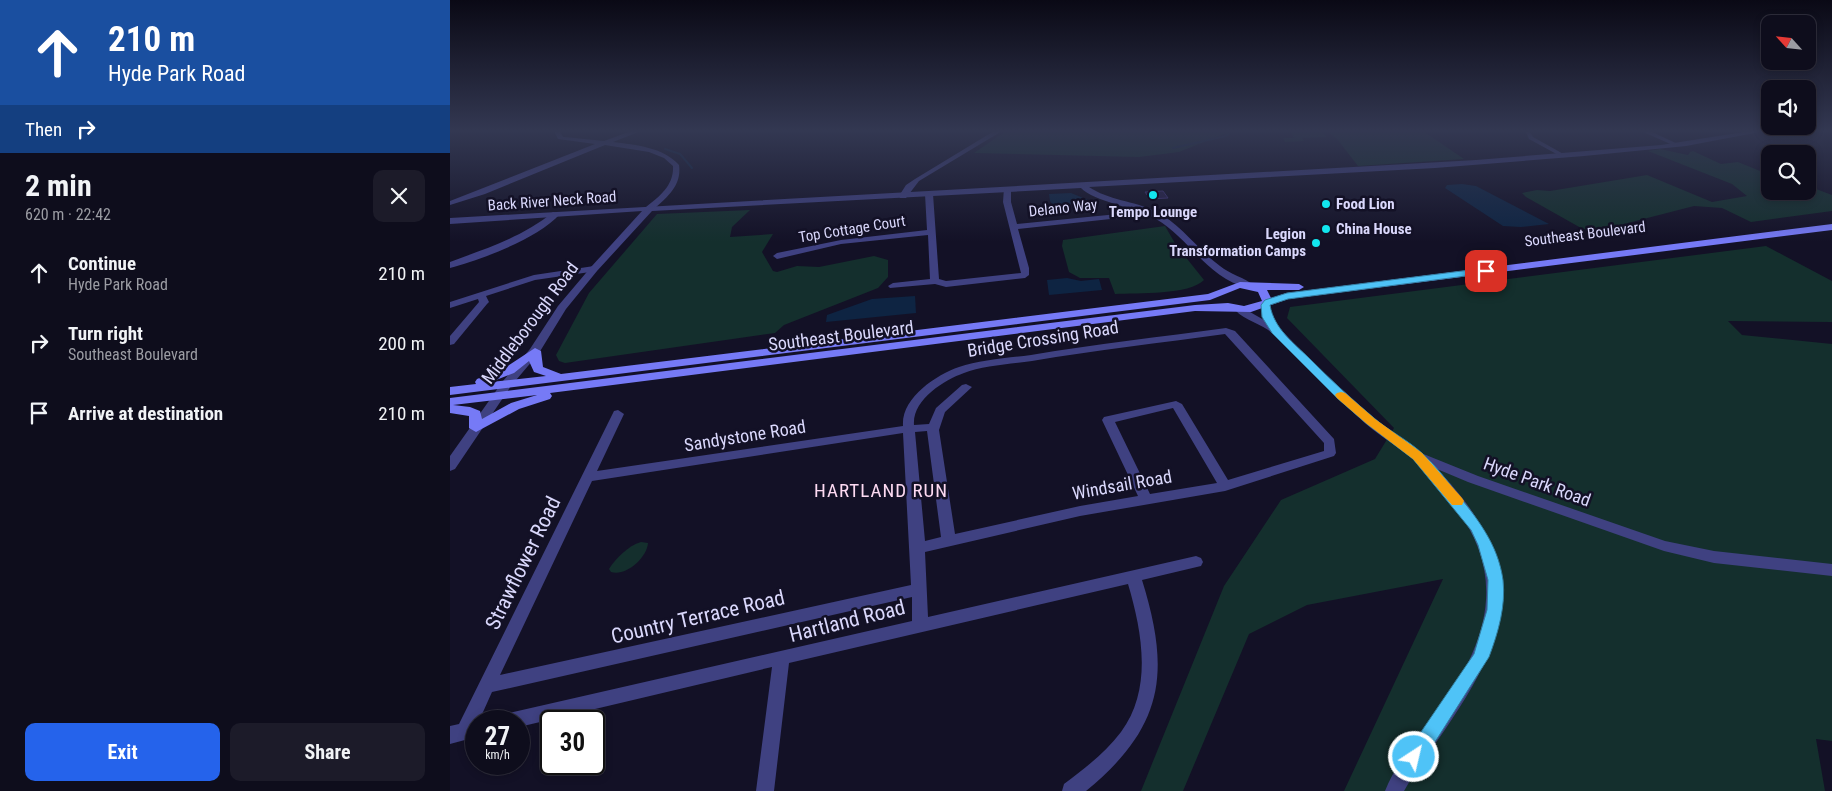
<!DOCTYPE html>
<meta charset="utf-8">
<style>
:root{--surface:#0e0d1c;--page:#1c1b29;--text:#f1f3f6;--muted:#9b9ca3;--line:#2e2d3b;--accent:#2563eb}
body{margin:0;font-family:"Roboto Condensed",sans-serif;background:var(--page);color:var(--text);height:100vh;display:flex;flex-direction:column;font-size:19px;white-space:nowrap}
*{box-sizing:border-box;margin:0}
p{font-size:16px;color:var(--muted)}
.icon{flex:none;width:28px;height:28px;fill:none;stroke:currentColor;stroke-width:2;stroke-linecap:round;stroke-linejoin:round}
.map{position:relative;flex:1;overflow:hidden}
.side{display:flex;flex-direction:column;background:var(--surface);width:450px}
.side>*{flex:none}
.guide{background:#1a4fa0;color:#fff;overflow:hidden}
.needle{width:32px;rotate:297deg}
.controls{position:absolute;left:1311px;top:15px;display:grid;gap:10px}
.controls a{display:grid;place-items:center;width:55px;height:55px;border-radius:10px;background:var(--surface);box-shadow:0 2px 8px #0003,0 0 0 1px var(--line);font-size:25px}
.speed{position:absolute;left:15px;top:710px;display:flex;gap:10px;font-size:25px;font-weight:700;text-align:center}
.speed>*{display:grid;place-content:center;width:65px;height:65px;border-radius:50%;background:var(--surface);box-shadow:0 2px 8px #0003,0 0 0 1px var(--line);line-height:1}
.speed small{font-size:12px;font-weight:400}
.speed .limit{border:2px solid #111;border-radius:8px;background:#fff;color:#111}
.pin{position:absolute;display:grid;place-items:center;width:42px;height:42px;color:#fff;margin:-21px;border-radius:10px;box-shadow:0 2px 8px #0006}
.me{position:absolute;width:55px;margin:-28px;rotate:35deg;stroke-linejoin:round;filter:drop-shadow(0 0 4px #0008)}
.turn{display:flex;align-items:center;gap:18px;height:105px;padding:0 25px;font-size:22px}
.turn .icon{width:65px;height:65px;stroke-width:2.5}
.turn b{display:block;font-size:35px;line-height:42px}
.then{display:flex;align-items:center;height:48px;padding:0 25px;background:#0003;gap:10px;font-size:19px}
.round{display:grid;place-items:center;flex:none;width:52px;height:52px;border-radius:10px;background:var(--page)}
.summary{display:flex;align-items:center;justify-content:space-between;height:85px;padding:0 25px}
h1{font-size:30px;font-weight:700;line-height:38px}
.action{display:flex;gap:10px;margin-top:auto;padding:10px 25px}
.action a{flex:1;height:58px;border-radius:10px;background:var(--accent);color:#fff;font-size:20px;font-weight:700;line-height:58px;text-align:center}
.action a+a{background:var(--page);color:var(--text)}
ul{padding:0;list-style:none}
li{display:flex;align-items:center;gap:15px;height:70px;padding:0 25px}
li div{flex:1}
li b{display:block;font-size:19px}
li em{font-style:normal}
main{display:flex;flex:1;min-height:0}
.map>svg:first-child{display:block}
.green{fill:#142f2d}
.water{fill:#0e2442}
.lines{fill:none;stroke-linecap:round;stroke-linejoin:round}
.stream{stroke:#0e2442;stroke-width:2}
.building{fill:#241e45;stroke:#3b3270}
.minor{fill:#3f4181;fill-rule:evenodd}
.tertiary{fill:#3f4181;fill-rule:evenodd}
.secondary{fill:#767af6;fill-rule:evenodd}
.route{fill:#4fc3f7;stroke:#337fa1}
.slow{fill:#f59e0b}
.poi-dot{fill:#12e6ef;stroke:#131126;stroke-width:2}
.labels{text-anchor:middle;stroke-width:5;stroke-linejoin:round;paint-order:stroke}
.far-street-label{font-size:15px;fill:#dad8fc;stroke:#131126}
.far-poi-label{font-size:15px;font-weight:bold;fill:#dad8fc;stroke:#131126;text-anchor:start}
.street-label{font-size:18px;fill:#dad8fc;stroke:#131126}
.neighbourhood-label{font-size:19px;letter-spacing:1px;fill:#fddaf2;stroke:#131126}
.near-street-label{font-size:21px;fill:#dad8fc;stroke:#131126}
</style>
<main>
<section class="side">
<div class="guide">
<div class="turn"><svg class="icon" aria-label="ahead" viewBox="0 0 24 24"><path d="M12 20V5M6 11l6-6 6 6"/></svg><div><b>210 m</b>Hyde Park Road</div></div>
<div class="then">Then<svg class="icon" aria-label="right" viewBox="0 0 24 24"><path d="M7 20v-9h11M14 6l5 5-5 5"/></svg></div>
</div>
<div class="summary"><div><h1>2 min</h1><p>620 m · 22:42</p></div><a class="round"><svg class="icon" aria-label="close" viewBox="0 0 24 24"><path d="M6 6l12 12M18 6L6 18"/></svg></a></div>
<ul>
<li><svg class="icon" aria-label="ahead" viewBox="0 0 24 24"><path d="M12 20V5M6 11l6-6 6 6"/></svg><div><b>Continue</b><p>Hyde Park Road</p></div><em>210 m</em></li>
<li><svg class="icon" aria-label="right" viewBox="0 0 24 24"><path d="M7 20v-9h11M14 6l5 5-5 5"/></svg><div><b>Turn right</b><p>Southeast Boulevard</p></div><em>200 m</em></li>
<li><svg class="icon" aria-label="arrive" viewBox="0 0 24 24"><path d="M6 21V4h12l-3 4 3 4H6"/></svg><div><b>Arrive at destination</b></div><em>210 m</em></li>
</ul>
<div class="action"><a>Exit</a><a>Share</a></div>
</section>
<div class="map">
<svg width="1382" height="791" viewBox="0 0 1382 791">
<rect width="100%" height="100%" fill="#131126"/>
<g class="green">
<path d="M556,131H787L771,135L729,152L689,157L524,153Z"/>
<path d="M872,131L877,137L852,138L854,141L835,142L833,138H844L840,132Z"/>
<path d="M877,131H973L1014,159L908,166L888,140Z"/>
<path d="M1210,149L1238,155L1240,152L1243,151L1271,164L1288,162L1320,175V191H1358V186L1382,195V211L1301,222L1272,208L1244,206L1143,232L1131,228L1076,197L1072,193L1087,190L1100,191L1197,175L1262,202L1297,196L1282,184L1198,151Z"/>
<path d="M300,210L282,227L280,237L323,234L312,252L323,271L327,272L347,266L369,267L424,256L438,260V277L428,288L334,325L325,333L115,363L109,361L106,355L139,293L207,214Z"/>
<path d="M715,226L726,245L754,280C740,295 687,293 665,294L659,278H630L619,272L612,246L613,240Z"/>
<path d="M1316,246L1382,281V322L1278,321L1292,335L1382,344V741L1366,739L1375,791H894L993,579L857,605L799,634L733,791H691L774,586L831,500L925,459L944,428L837,318L840,307Z"/>
<path d="M191,542L198,543C197,558 175,577 161,572L159,569C166,558 178,546 191,542Z"/>
</g>
<g class="water">
<path d="M1012,184L1026,186L1099,224L1071,227L1053,226L995,188L997,185Z"/>
<path d="M621,193L643,202L603,205L600,201L599,194Z"/>
<path d="M617,278L631,281L649,279L652,290L599,295L597,280Z"/>
<path d="M465,296L466,313L376,322L377,315L422,299Z"/>
</g>
<g class="lines">
<g class="stream">
<path d="M723,148L776,136L781,131"/>
<path d="M215,149L230,154L242,168"/>
</g>
</g>
<path class="building" d="M713,191L718,198L700,199L695,192Z"/>
<g class="lines">
<g class="minor">
<path d="M104,131H110L113,137H115L154,141L181,131H191L163,142C186,145 213,147 229,165C232,186 217,197 202,211H196V207C210,196 224,185 223,166L214,158L199,152L155,145L35,194L0,205V201L145,144L108,139Z"/>
<path d="M544,131H552L469,181L456,198H450L449,196L456,185L465,179Z"/>
<path d="M1191,131H1200L1230,145L1225,146Z"/>
<path d="M1076,132H1080L1083,137L1117,156L1112,157L1079,139Z"/>
<path d="M554,188L561,190V202L567,224L678,213L694,208L698,210L679,217L568,229L579,268V275L575,278L496,287L485,284L440,288L438,286L443,283L480,279L478,235L391,244L327,259L323,256L327,253L391,240L477,230L475,194L479,192L483,194L489,279L496,281L571,273L553,202Z"/>
<path d="M103,212L110,214C87,239 33,259 0,268V262C37,248 73,237 103,212Z"/>
<path d="M144,266L147,267V271L85,280L36,296L39,302L37,304L4,344L0,345V336L29,302L28,299L0,308V302L84,275Z"/>
<path d="M815,302L820,305L822,317L830,329L866,366L925,419L971,453L1028,476L1215,541L1264,551L1382,564V576L1264,563L1214,551L1018,482L987,469C1104,590 1040,664 961,779L954,791H935C955,741 1001,704 1022,654C1051,588 1034,536 987,485C980,477 971,465 964,460C949,447 931,437 916,424C883,395 855,363 823,334C813,324 795,321 785,310L787,308H793L814,320L810,305Z"/>
<path d="M776,328L785,331L884,439L886,453L884,456L775,491L630,516L475,552L478,617L746,556L751,558L753,562L751,566L692,580C721,673 714,727 636,791H612L614,784C634,769 655,753 671,732C703,689 692,631 678,584L339,663L324,791H306L322,667L69,727V721H50L53,715L59,713L462,621V597L42,692L29,721H26V737L0,744V726L9,724L164,411L168,410L174,414L147,471L453,426C451,398 486,375 509,367C529,360 559,358 581,355C645,344 711,337 776,328ZM775,334L874,443V451L778,480L732,404L726,401L654,417L652,420L688,496L630,506L505,534L489,430L495,412L522,387L516,384L512,385L486,408L479,424L464,425C462,400 494,380 514,373C532,366 562,364 582,361C646,350 711,343 775,334ZM723,408L767,483L700,494L665,422ZM477,431L491,537L475,541L465,432ZM453,433L461,585L50,675L142,481Z"/>
</g>
<path class="tertiary" d="M1300,131H1315L1236,146L1134,156L985,168L639,187C658,200 684,201 705,211C731,224 747,249 770,266C779,274 796,278 803,285L798,288C757,278 740,239 706,219C686,207 644,202 631,188L202,211L147,271L116,309L89,353L61,386L5,469L0,471V456L53,381L80,349L108,306L141,267L192,211L0,224V218L1026,160L1211,145Z"/>
<path class="secondary" d="M1382,224V230L838,299L801,312L745,311L100,393L102,396L100,399L69,409L26,432L19,428V416L0,413V398L745,305L778,303L794,306L812,301L808,292L790,288L760,300L0,395V387L26,384L25,382L27,379L56,367L85,348L91,351L93,367L111,374L758,294L790,282L849,284L854,287L849,290H817L821,298L837,293ZM79,361L84,372L96,376L41,382L64,373ZM87,395L61,403L32,419L30,411L20,407L3,405Z"/>
</g>
<linearGradient id="sky" x2="0" y2="1"><stop stop-color="#0a0915"/><stop offset="0.54" stop-color="#333852"/><stop offset="1" stop-color="#333852" stop-opacity="0"/></linearGradient>
<rect width="1382" height="242" fill="url(#sky)"/>
<path class="route" d="M1036,268L1040,271L1039,273L838,299L820,305C824,329 844,343 860,359C880,379 901,399 924,418C939,431 958,440 973,454C985,465 995,478 1005,491C1027,518 1048,544 1053,580C1056,606 1048,633 1039,657L971,764L964,766L958,764L955,757L958,751L1024,654L1037,610L1038,580L1028,545L1021,530L963,459L917,424L887,398L822,333L812,317L811,305L815,300L837,293Z"/>
<path class="slow" d="M891,392L895,393L925,419L972,453L1012,498L1014,501L1012,505H1002L963,459L917,424L887,398L885,395L887,393Z"/>
<g class="poi-dot">
<circle cx="703" cy="195" r="5"/>
<circle cx="876" cy="204" r="5"/>
<circle cx="876" cy="229" r="5"/>
<circle cx="866" cy="243" r="5"/>
</g>
<g class="labels">
<g class="far-street-label">
<text transform="translate(102 201) rotate(-4)" y="5">Back River Neck Road</text>
<text transform="translate(613 208) rotate(-6)" y="5">Delano Way</text>
<text transform="translate(402 229) rotate(-9)" y="5">Top Cottage Court</text>
<text transform="translate(1135 234) rotate(-7)" y="5">Southeast Boulevard</text>
</g>
<g class="far-poi-label">
<text x="886" y="209">Food Lion</text>
<text x="703" y="217" text-anchor="middle">Tempo Lounge</text>
<text x="886" y="234">China House</text>
<text x="856" y="239" text-anchor="end">Legion<tspan x="856" dy="17">Transformation Camps</tspan></text>
</g>
<g class="street-label">
<text transform="translate(80 323) rotate(-53)" y="6">Middleborough Road</text>
<text transform="translate(391 336) rotate(-7)" y="6">Southeast Boulevard</text>
<text transform="translate(593 339) rotate(-9)" y="6">Bridge Crossing Road</text>
<text transform="translate(295 436) rotate(-9)" y="6">Sandystone Road</text>
<text transform="translate(1087 482) rotate(20)" y="6">Hyde Park Road</text>
<text transform="translate(672 485) rotate(-10)" y="6">Windsail Road</text>
</g>
<g class="neighbourhood-label">
<text x="431" y="497">HARTLAND RUN</text>
</g>
<g class="near-street-label">
<text transform="translate(73 563) rotate(-64)" y="7">Strawflower Road</text>
<text transform="translate(248 617) rotate(-13)" y="7">Country Terrace Road</text>
<text transform="translate(397 621) rotate(-14)" y="7">Hartland Road</text>
</g>
</g>
</svg>
<div class="controls">
<a><svg class="needle" viewBox="-14 -14 28 28"><path d="M0-13l5 13h-10z" fill="#e53935"/><path d="M0 13l5-13h-10z" fill="#9b9ca3"/></svg></a>
<a><svg class="icon" aria-label="sound" viewBox="0 0 24 24"><path d="M4 9h4l5-4v14l-5-4H4zM17 9q2 3 0 6"/></svg></a>
<a><svg class="icon" aria-label="search" viewBox="0 0 24 24"><circle cx="10" cy="10" r="6"/><path d="M15 15l6 6"/></svg></a>
</div>
<div class="speed"><div>27<small>km/h</small></div><div class="limit">30</div></div>
<div class="pin" style="left:1036px;top:271px;background:#d93025"><svg class="icon" aria-label="arrive" viewBox="0 0 24 24"><path d="M6 21V4h12l-3 4 3 4H6"/></svg></div>
<svg class="me" style="left:964px;top:757px" viewBox="-20 -20 40 40"><circle r="17" fill="#4fc3f7" stroke="#fff" stroke-width="3"/><path d="M0-11L8 9 0 5-8 9z" fill="#fff"/></svg>
</div>
</main>
